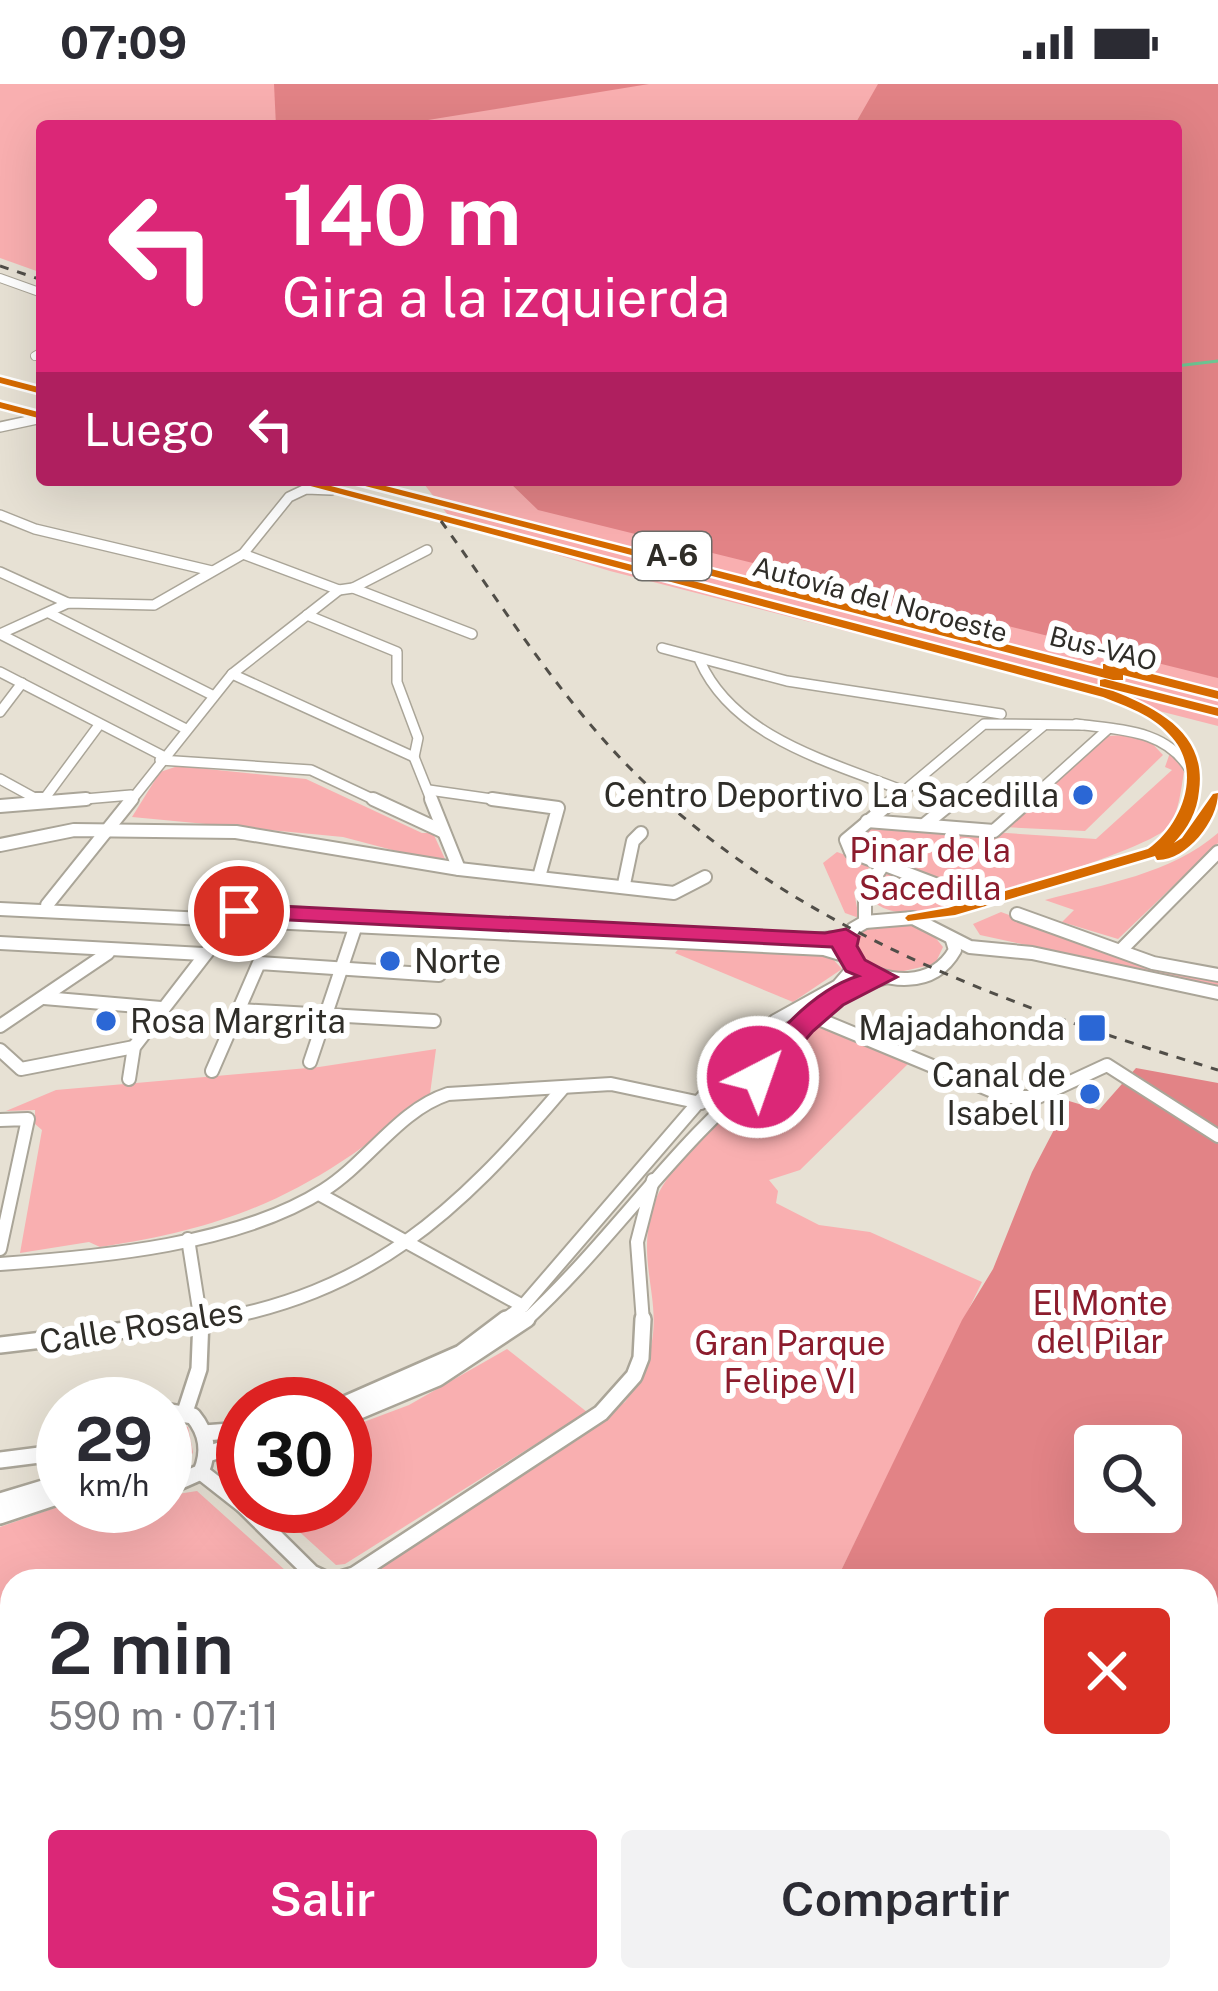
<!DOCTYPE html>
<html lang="es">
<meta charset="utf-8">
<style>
:root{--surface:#fff;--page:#f2f2f3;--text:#2b2b33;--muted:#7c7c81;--accent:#db2777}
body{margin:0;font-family:"Public Sans",sans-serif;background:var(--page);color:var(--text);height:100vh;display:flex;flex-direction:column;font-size:45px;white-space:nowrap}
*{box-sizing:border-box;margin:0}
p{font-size:39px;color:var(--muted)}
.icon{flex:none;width:66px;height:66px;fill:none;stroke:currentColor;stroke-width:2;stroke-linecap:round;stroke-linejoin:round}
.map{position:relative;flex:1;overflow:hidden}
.details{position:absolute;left:0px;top:1485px;width:1218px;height:423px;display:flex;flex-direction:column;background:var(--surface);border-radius:36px 36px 0 0;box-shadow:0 12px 48px #0002}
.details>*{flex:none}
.top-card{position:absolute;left:36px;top:36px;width:1146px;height:366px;border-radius:12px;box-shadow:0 12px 48px #0002;background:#db2777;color:#fff;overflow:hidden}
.controls{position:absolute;left:1074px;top:1341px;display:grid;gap:24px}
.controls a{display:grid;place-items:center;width:108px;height:108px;border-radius:12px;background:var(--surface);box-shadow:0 12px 48px #0002;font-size:60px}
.speed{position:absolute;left:36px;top:1293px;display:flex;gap:24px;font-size:60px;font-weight:700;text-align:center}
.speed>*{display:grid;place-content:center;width:156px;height:156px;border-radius:50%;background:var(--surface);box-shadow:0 12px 48px #0002;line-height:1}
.speed small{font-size:30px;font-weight:400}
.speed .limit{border:18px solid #d22;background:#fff;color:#111}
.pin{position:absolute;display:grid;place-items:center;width:102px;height:102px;color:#fff;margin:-51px;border:6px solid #fff;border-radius:50%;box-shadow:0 3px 12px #0007}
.me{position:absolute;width:132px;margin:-66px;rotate:41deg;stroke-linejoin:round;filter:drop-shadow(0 0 9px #0008)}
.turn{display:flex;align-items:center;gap:42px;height:252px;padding:0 48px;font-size:54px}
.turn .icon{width:156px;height:156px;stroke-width:2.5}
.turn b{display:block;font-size:84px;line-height:102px}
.then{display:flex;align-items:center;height:114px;padding:0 48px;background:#0003;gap:24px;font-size:45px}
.round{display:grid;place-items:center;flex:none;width:126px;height:126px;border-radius:12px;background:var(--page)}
.overview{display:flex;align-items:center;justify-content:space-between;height:204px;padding:0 48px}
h1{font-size:72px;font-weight:600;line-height:90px}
.button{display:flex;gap:24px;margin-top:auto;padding:24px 48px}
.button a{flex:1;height:138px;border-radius:12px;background:var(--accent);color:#fff;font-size:48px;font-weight:600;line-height:138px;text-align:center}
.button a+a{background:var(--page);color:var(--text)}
.status{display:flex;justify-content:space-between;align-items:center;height:84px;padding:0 60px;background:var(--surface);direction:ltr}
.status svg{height:33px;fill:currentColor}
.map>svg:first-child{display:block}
.green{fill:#f9afb0}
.forest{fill:#e28386;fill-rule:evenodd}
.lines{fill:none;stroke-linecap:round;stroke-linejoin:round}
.stream{stroke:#6dc894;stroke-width:3}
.minor-far3-casing{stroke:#aaa598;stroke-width:10}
.minor-far2-casing{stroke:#aaa598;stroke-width:12}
.minor-far1-casing{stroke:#aaa598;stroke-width:16}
.minor-casing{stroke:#aaa598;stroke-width:20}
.highway-casing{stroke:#fff;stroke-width:5}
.minor-far3{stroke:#fff;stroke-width:8}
.minor-far2{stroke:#fff;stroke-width:9}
.minor-far1{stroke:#fff;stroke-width:12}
.minor{stroke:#fff;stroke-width:15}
.highway{fill:#d66a00;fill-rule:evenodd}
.rail{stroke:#514e48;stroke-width:3;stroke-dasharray:9 9;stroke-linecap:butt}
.route{fill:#db2777;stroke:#8e194d;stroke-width:3}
.poi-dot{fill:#2b67d5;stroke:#fff;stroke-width:4.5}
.labels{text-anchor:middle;stroke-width:12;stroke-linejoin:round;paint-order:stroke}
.far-street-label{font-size:27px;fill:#2f2d28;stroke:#fff}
.shield{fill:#fff;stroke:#6d6c68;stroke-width:3}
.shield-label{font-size:30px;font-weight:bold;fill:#2f2d28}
.poi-label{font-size:33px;fill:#2f2d28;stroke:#fff;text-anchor:end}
.park-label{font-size:33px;fill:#8c1c2d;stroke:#fff}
.street-label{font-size:33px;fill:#2f2d28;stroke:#fff}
</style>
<div class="status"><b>07:09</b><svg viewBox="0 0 49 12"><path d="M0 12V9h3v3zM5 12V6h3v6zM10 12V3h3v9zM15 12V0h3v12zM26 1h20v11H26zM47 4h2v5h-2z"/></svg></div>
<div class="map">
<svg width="1218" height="1907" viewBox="0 0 1218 1907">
<rect width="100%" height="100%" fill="#e7e1d4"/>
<g class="green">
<path d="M0,0H1218V642L610,487L454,439L421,396H1176V42H42V189L0,174Z"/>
<path d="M1123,651L1149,656L1163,671L1085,747L1003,743L1108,652Z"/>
<path d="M1171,666L1184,688C1181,705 1179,728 1169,742C1154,765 953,825 919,828C902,829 889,829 875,819L873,808L889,780L854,765L851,757L869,740L1096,755L1172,686L1165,683Z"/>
<path d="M178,682L306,695L422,749H433L445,775L438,778L343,753L132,733L160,688Z"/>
<path d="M1218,749V759L1118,855L1062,838L1074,826L1045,816C1104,800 1171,790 1218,749Z"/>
<path d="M837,768L871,780L854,808L859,834L845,829L823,779Z"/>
<path d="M1001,828L1150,882L1218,895V902L980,851L973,840Z"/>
<path d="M905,839L930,847L943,863L935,880L895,889L859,873L854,858C866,838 885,840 905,839Z"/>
<path d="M681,862L817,869L832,874L842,885L793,918L675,869Z"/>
<path d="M819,939L912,976L800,1086L769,1096L778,1107L776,1119L819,1141L870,1148L982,1198L836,1497H355L625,1318C686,1232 626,1193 656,1115C675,1067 779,983 819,939Z"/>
<path d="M436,965L430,1010C321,1103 243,1142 100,1163L89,1158L20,1169L42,1046L35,1040V1026L6,1027L56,1006L319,983Z"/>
<path d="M507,1265L587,1328L345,1480L336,1481L271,1422H345V1345L409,1321Z"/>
<path d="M165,1336L188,1343L193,1368L186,1386L165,1394Z"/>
<path d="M197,1407L296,1496L312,1497H12V1896H583L567,1907H0V1443L63,1421L165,1422V1412Z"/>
</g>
<g class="forest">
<path d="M274,0H649L391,42H276Z"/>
<path d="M878,0H1218V594L538,426L507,396H1176V42H854Z"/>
<path d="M1136,984L1218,999V1907H675L680,1896H1206V1497H836L962,1236L993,1185L1032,1088L1069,1017L1099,1026ZM1095,1362H1161V1428H1095Z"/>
</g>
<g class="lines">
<path class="stream" d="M1176,282L1218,277"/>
<g class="minor-far3-casing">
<g id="minor-far3">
<path d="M0,194L42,209"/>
<path d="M35,272L42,268"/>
</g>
</g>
<g class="minor-far2-casing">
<g id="minor-far2">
<path d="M0,343L42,334"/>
<path d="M0,431L35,445L212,487"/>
<path d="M243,470L339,506L353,504L472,550"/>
<path d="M0,488L68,519"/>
<path d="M353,504L427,466"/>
<path d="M49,529L214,612"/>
<path d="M0,550L68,519L154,521L243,470L289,413L306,405L331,406"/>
<path d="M0,550L186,645"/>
<path d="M662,564L787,597L1001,630"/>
<path d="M700,577C734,654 831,678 904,707"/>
<path d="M0,588L163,672"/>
<path d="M232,590L414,673L418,654L397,598V568L307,531"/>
<path d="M0,628L22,599"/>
<path d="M1076,640C1119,646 1166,645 1190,686"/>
<path d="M414,673L432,718"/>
<path d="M160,676L311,686L379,718"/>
<path d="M0,695L42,718"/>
<path d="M429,706L513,718"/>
<path d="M42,718L99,641"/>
<path d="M50,718L131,711"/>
<path d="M130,718L232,590L339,506"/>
<path d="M891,718L984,640L1082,641"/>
<path d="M952,718L1043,642"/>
<path d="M1027,718L1108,645"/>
</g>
</g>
<g class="minor-far1-casing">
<g id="minor-far1">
<path d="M36,715H44"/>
<path d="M373,715L442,747"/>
<path d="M431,715L459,785"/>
<path d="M492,715L558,724L539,793"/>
<path d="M895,715L846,756L851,768L956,808"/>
<path d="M0,722L86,715"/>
<path d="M867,737L994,747L1030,715"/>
<path d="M924,741L956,715"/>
<path d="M0,761L74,746L236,748L459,785L674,809L705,793"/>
<path d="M624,800L633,757L641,749"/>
<path d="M47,821L132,715"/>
<path d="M0,825L824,865L847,872"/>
<path d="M213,827L306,830"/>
<path d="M1017,830L1153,879L1218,891"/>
<path d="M865,838V809L883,781"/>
<path d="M812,856L846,853"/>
<path d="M0,859L203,870"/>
<path d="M845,860L853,845L865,838L913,834L970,863L1032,869L1218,909"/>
<path d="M1121,866L1218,768"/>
<path d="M852,878C886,900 933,905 955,866L952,856"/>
<path d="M44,914L161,924"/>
<path d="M240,926L434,937"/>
<path d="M814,933L1007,1013H1038L1107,981L1218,1052"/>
<path d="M0,942L108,869"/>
<path d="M0,966L21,985L134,963"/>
<path d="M310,978L356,841"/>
<path d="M212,987L259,879L439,891"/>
<path d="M129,995L134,963L232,836"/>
<path d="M0,1036L28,1035L0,1165"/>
<path d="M319,1110L523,1222"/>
<path d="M188,1155L201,1238"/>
<path d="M0,1180C100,1173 238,1161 324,1106C368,1078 399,1026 448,1010L611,1000L701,1019"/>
<path d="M202,1238C370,1211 457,1129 563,1004"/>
<path d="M502,1238L523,1222L740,970L775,937L838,902L856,881"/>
<path d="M524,1238C613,1157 677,1055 773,981V973C806,939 836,905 884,894"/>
<path d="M643,1238L637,1158L653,1096"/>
</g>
</g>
<g class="minor-casing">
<g id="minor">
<path d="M0,1261L218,1235"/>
<path d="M345,1320L461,1269L506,1235"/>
<path d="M165,1327L193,1332C207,1349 210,1367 201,1388L165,1404"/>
<path d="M185,1328L199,1285L201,1235"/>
<path d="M345,1333L438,1294L527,1235"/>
<path d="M204,1349L243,1346"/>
<path d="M207,1370L243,1359"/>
<path d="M0,1376L63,1368"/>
<path d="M201,1388L243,1421"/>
<path d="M0,1417L63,1398"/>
<path d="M244,1422L312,1489L329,1497"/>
<path d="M0,1432L63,1411"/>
<path d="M334,1497L354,1491L601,1329L634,1292L641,1274L643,1235"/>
</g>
</g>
<g class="highway-casing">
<g id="highway">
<path d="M0,293L42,304V310L0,299Z"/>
<path d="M0,318L42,329V335L0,324Z"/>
<path d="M288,396H308L1113,607C1159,625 1207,650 1199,707C1197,728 1188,744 1174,759L1182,754L1213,710L1218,709C1218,737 1186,777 1157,776L1155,772L955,831L908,837L905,834L908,831L948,824L1148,765C1183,740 1204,685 1169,650C1152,631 1126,622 1103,613Z"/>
<path d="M342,396H362L1103,585V580H1113L1218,607V615L1123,591V596H1113Z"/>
<path d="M1105,595L1218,624V632L1100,602V596Z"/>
</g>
</g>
<use href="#minor-far3" class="minor-far3"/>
<use href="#minor-far2" class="minor-far2"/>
<use href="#minor-far1" class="minor-far1"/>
<use href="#minor" class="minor"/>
<use href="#highway" class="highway"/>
<g class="rail">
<path d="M0,182L42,196"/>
<path d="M413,396L418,401"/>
<path d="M441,437C505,525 564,621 643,697C801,849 1012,923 1218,986"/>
</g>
</g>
<path class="route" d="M239,820L825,849L846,845L859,853L857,862L865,876L897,893L843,921L813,947L768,999L758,1001L744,993C771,955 813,906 858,892L846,887L832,863L230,833L226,827Z"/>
<g class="poi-dot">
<circle cx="1083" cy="711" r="12"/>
<circle cx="390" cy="877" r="12"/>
<circle cx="106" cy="937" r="12"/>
<rect x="1077" y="929" width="30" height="30" rx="6"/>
<circle cx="1090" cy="1010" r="12"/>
</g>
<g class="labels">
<g class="far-street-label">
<text transform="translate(880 516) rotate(15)" y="9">Autovía del Noroeste</text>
<text transform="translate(1103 565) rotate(14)" y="9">Bus-VAO</text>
</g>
<rect class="shield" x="633" y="448" width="78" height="48" rx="9"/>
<g class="shield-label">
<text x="672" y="482">A-6</text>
</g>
<g class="poi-label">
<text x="1059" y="723">Centro Deportivo La Sacedilla</text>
<text x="414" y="889" text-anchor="start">Norte</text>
<text x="130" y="949" text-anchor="start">Rosa Margrita</text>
<text x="1065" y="956">Majadahonda</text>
<text x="1066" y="1003">Canal de<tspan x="1066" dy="38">Isabel II</tspan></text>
</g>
<g class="park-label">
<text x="930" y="778">Pinar de la<tspan x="930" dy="38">Sacedilla</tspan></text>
<text x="1100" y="1231">El Monte<tspan x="1100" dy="38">del Pilar</tspan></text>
<text x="790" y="1271">Gran Parque<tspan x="790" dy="38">Felipe VI</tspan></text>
</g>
<g class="street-label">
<text transform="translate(141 1242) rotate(-9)" y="12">Calle Rosales</text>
</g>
</g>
</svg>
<div class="controls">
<a><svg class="icon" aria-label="search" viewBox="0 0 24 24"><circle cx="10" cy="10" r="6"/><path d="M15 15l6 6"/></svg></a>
</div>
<div class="speed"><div>29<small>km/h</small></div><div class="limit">30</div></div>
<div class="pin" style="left:239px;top:827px;background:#d93025"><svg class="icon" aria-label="arrive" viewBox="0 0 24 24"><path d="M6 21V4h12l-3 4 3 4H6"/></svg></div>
<svg class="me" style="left:758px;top:993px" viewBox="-20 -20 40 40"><circle r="17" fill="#db2777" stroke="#fff" stroke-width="3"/><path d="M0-11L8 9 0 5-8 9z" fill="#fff"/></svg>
<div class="top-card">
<div class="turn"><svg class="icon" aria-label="left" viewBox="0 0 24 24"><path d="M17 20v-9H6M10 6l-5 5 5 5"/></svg><div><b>140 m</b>Gira a la izquierda</div></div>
<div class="then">Luego<svg class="icon" aria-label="left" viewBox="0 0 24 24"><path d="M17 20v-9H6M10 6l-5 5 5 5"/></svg></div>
</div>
<section class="details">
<div class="overview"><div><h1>2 min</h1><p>590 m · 07:11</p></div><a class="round" style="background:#d93025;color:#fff"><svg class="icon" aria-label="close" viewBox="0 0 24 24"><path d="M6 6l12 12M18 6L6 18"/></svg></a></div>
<div class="button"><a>Salir</a><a>Compartir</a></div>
</section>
</div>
